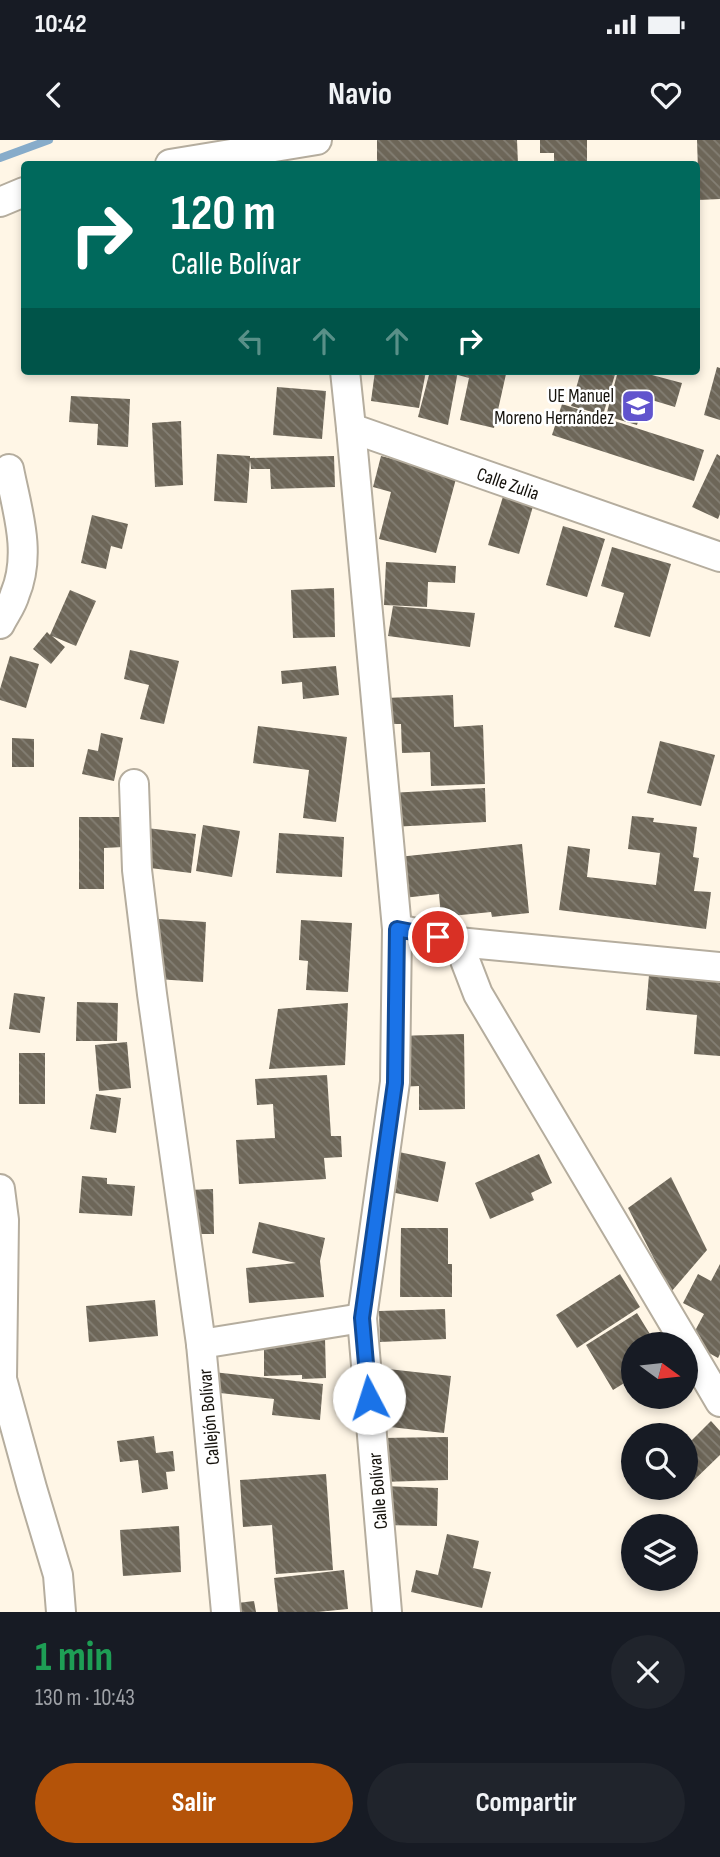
<!DOCTYPE html>
<html lang="es">
<meta charset="utf-8">
<style>
:root{--surface:#171b24;--page:#20242c;--text:#f1f3f6;--muted:#9ea1a6;--accent:#b45309}
body{margin:0;font-family:"Sofia Sans Condensed",sans-serif;background:var(--page);color:var(--text);height:100vh;display:flex;flex-direction:column;font-size:26px;white-space:nowrap}
*{box-sizing:border-box;margin:0}
p{font-size:23px;color:var(--muted)}
.icon{flex:none;width:38px;height:38px;fill:none;stroke:currentColor;stroke-width:2;stroke-linecap:round;stroke-linejoin:round}
.map{position:relative;height:1472px;overflow:hidden}
.sheet{display:flex;flex-direction:column;background:var(--surface);flex:1}
.sheet>*{flex:none}
.guide{position:absolute;left:21px;top:21px;width:679px;height:214px;border-radius:7px;box-shadow:0 4px 10px #0003;background:#00695c;color:#fff;overflow:hidden}
.needle{width:46px;rotate:105deg}
.fabs{position:absolute;left:621px;top:1192px;display:grid;gap:14px}
.fabs a{display:grid;place-items:center;width:77px;height:77px;border-radius:50%;background:var(--surface);box-shadow:0 4px 10px #0003;font-size:35px}
.pin{position:absolute;display:grid;place-items:center;width:60px;height:60px;color:#fff;margin:-30px;border:4px solid #fff;border-radius:50%;box-shadow:0 2px 7px #0007}
.me{position:absolute;width:77px;margin:-38px;rotate:355deg;stroke-linejoin:round;filter:drop-shadow(0 0 5px #0008)}
.turn{display:flex;align-items:center;gap:24px;height:147px;padding:0 35px;font-size:32px}
.turn .icon{width:91px;height:91px;stroke-width:2.5}
.turn b{display:block;font-size:49px;line-height:60px}
.lanes{display:flex;align-items:center;height:66px;padding:0 35px;background:#0003;justify-content:center;gap:35px;direction:ltr}
.lanes .off{opacity:.35}
.round{display:grid;place-items:center;flex:none;width:74px;height:74px;border-radius:37px;background:var(--page)}
.head{display:flex;align-items:center;justify-content:space-between;height:119px;padding:0 35px}
h1{font-size:42px;font-weight:700;line-height:52px;color:#1e9e55}
.button{display:flex;gap:14px;margin-top:auto;padding:14px 35px}
.button a{flex:1;height:80px;border-radius:42px;background:var(--accent);color:#fff;font-size:28px;font-weight:700;line-height:80px;text-align:center}
.button a+a{background:var(--page);color:var(--text)}
.status{display:flex;justify-content:space-between;align-items:center;height:49px;padding:0 35px;background:var(--surface);direction:ltr}
.status svg{height:19px;fill:currentColor}
header{display:flex;justify-content:space-between;align-items:center;height:91px;padding:0 35px;background:var(--surface);font-size:32px;font-weight:700}
.map>svg:first-child{display:block}
.lines{fill:none;stroke-linecap:round;stroke-linejoin:round}
.stream{stroke:#87acca;stroke-width:8}
.building{fill:url(#building-back-hatch)}
.minor-casing{stroke:#b5ad9e;stroke-width:32}
.minor{stroke:#fff;stroke-width:28}
.route-casing{stroke:#114b97;stroke-width:18}
.route{stroke:#1a73e8;stroke-width:12}
.labels{text-anchor:middle;stroke-width:5;stroke-linejoin:round;paint-order:stroke}
.poi-label{font-size:19px;fill:#14110b;stroke:#fff;text-anchor:end}
.street-label{font-size:19px;fill:#14110b;stroke:#fff}
</style>
<div class="status"><b>10:42</b><svg viewBox="0 0 49 12"><path d="M0 12V9h3v3zM5 12V6h3v6zM10 12V3h3v9zM15 12V0h3v12zM26 1h20v11H26zM47 4h2v5h-2z"/></svg></div>
<header><svg class="icon" aria-label="back" viewBox="0 0 24 24"><path d="M15 5l-7 7 7 7"/></svg>Navio<svg class="icon" aria-label="heart" viewBox="0 0 24 24"><path d="M12 20l-8-8c-3-5 5-10 8-4 3-6 11-1 8 4z"/></svg></header>
<div class="map">
<svg width="720" height="1472" viewBox="0 0 720 1472">
<defs>
<pattern id="building-back-hatch" width="6" height="6" patternUnits="userSpaceOnUse" patternTransform="scale(1.75)"><rect width="6" height="6" fill="#6d6658"/><path d="M-1 5l2 2M0 0l6 6M5-1l2 2" fill="none" stroke="#847f74"/></pattern>
</defs>
<rect width="100%" height="100%" fill="#fff6e6"/>
<g class="lines">
<path class="stream" d="M0,18L49,0"/>
</g>
<g class="building">
<path d="M377,0H517L518,24H377Z"/>
<path d="M540,0H587V24H554V13H540Z"/>
<path d="M697,0H720V59L699,60Z"/>
<path d="M717,227L720,228V280L704,275Z"/>
<path d="M375,231H426L419,268L371,261Z"/>
<path d="M430,231H458L448,285L418,277Z"/>
<path d="M459,231H492L506,234L494,288L460,280L469,238L458,235Z"/>
<path d="M581,231H616L603,275L571,266Z"/>
<path d="M618,231H654L652,235L682,243L675,267L645,258L637,285L606,276Z"/>
<path d="M277,247L326,251L322,299L273,295Z"/>
<path d="M71,256L130,259L128,307L97,305L98,284L69,282Z"/>
<path d="M562,264L704,310L694,341L552,295Z"/>
<path d="M181,281L183,345L155,347L152,283Z"/>
<path d="M217,314L250,316V318L334,316L335,347L271,349L270,329H251L250,320L247,363L214,361Z"/>
<path d="M717,314L720,316V374L718,379L692,367Z"/>
<path d="M381,316L457,335L436,413L379,399L391,352L373,347Z"/>
<path d="M506,347L536,356L519,414L488,405Z"/>
<path d="M92,375L128,384L122,409L111,406L106,429L81,423Z"/>
<path d="M563,386L605,399L587,457L546,445Z"/>
<path d="M612,407L671,424L650,497L614,487L624,453L601,446Z"/>
<path d="M386,422L456,426L455,443L428,442L427,467L384,465Z"/>
<path d="M334,448L335,497L293,498L291,450Z"/>
<path d="M70,450L96,461L76,506L52,496L65,507L51,524L33,509L47,492L50,495Z"/>
<path d="M393,466L475,473L470,507L388,496Z"/>
<path d="M130,510L179,521L164,584L140,579L149,545L124,539Z"/>
<path d="M10,516L39,524L26,568L0,560V549Z"/>
<path d="M336,526L339,555L303,559L302,542L282,544L281,531Z"/>
<path d="M453,555L454,587L483,585L485,644L431,646L430,612L402,613L401,584H387L386,558Z"/>
<path d="M258,586L347,597L336,682L303,678L309,630L253,623Z"/>
<path d="M101,593L123,598L114,641L82,634L88,609L98,611Z"/>
<path d="M12,598L34,599V627H12Z"/>
<path d="M660,601L715,615L701,666L647,653Z"/>
<path d="M485,648L486,682L391,687L389,653Z"/>
<path d="M632,676L654,678L653,682L697,687L693,717L699,718L694,751L711,752L706,789L559,770L568,706L590,709L587,737L656,745L660,713L628,709Z"/>
<path d="M79,677H122L123,707L104,708V749H79Z"/>
<path d="M203,685L240,691L232,737L196,731Z"/>
<path d="M147,688L196,694L191,733L142,727Z"/>
<path d="M279,693L344,697L342,737L276,733Z"/>
<path d="M522,704L529,773L492,777L491,772L441,777L439,754L403,758L398,717Z"/>
<path d="M159,779L206,782L203,842L156,839Z"/>
<path d="M301,780L352,783L348,852L306,850L308,821L299,820Z"/>
<path d="M650,823L720,829V916L694,914L697,875L646,870Z"/>
<path d="M14,853L45,857L40,893L9,889Z"/>
<path d="M77,862L118,863L117,901H76Z"/>
<path d="M348,863L345,925L269,929L278,869Z"/>
<path d="M464,894L465,969L419,970V946L398,947L397,896Z"/>
<path d="M127,902L131,948L99,951L95,905Z"/>
<rect x="19" y="913" width="26" height="51"/>
<path d="M327,935L331,996H341L342,1017L324,1018L326,1039L239,1044L236,1000L275,998L273,964L257,965L255,939Z"/>
<path d="M96,954L121,958L116,993L90,989Z"/>
<path d="M399,1012L446,1022L438,1062L391,1052Z"/>
<path d="M539,1014L552,1043L531,1053L534,1060L490,1079L475,1043Z"/>
<path d="M82,1036L107,1038V1044L135,1046L132,1076L79,1073Z"/>
<path d="M671,1037L707,1110L671,1152L628,1068Z"/>
<path d="M213,1049L214,1094H189L188,1050Z"/>
<path d="M259,1082L325,1098L320,1121L324,1157L249,1163L246,1128L296,1123L252,1113Z"/>
<path d="M401,1088H448V1124H452V1157H400Z"/>
<path d="M720,1124V1214L718,1218L689,1202L704,1174L683,1163L698,1134L711,1141Z"/>
<path d="M620,1134L640,1167L577,1208L556,1175Z"/>
<path d="M155,1160L158,1196L89,1202L86,1166Z"/>
<path d="M445,1169L446,1199L380,1202L379,1171Z"/>
<path d="M637,1173L656,1204H634V1237L613,1250L586,1205Z"/>
<path d="M325,1198L326,1238L302,1239V1235L264,1236V1199Z"/>
<path d="M379,1228L451,1236L444,1293L372,1285Z"/>
<path d="M213,1232L323,1244L320,1280L272,1275L274,1259L211,1252Z"/>
<path d="M711,1281L720,1291V1315L689,1345L686,1342V1306Z"/>
<path d="M154,1296L156,1313L173,1311L175,1331L166,1332L168,1349L142,1353L138,1320L120,1322L117,1301Z"/>
<path d="M448,1297V1340L381,1342L380,1298Z"/>
<path d="M326,1334L333,1430L276,1434L272,1385L243,1387L240,1340Z"/>
<path d="M382,1346L438,1348L437,1386L381,1385Z"/>
<path d="M179,1386L181,1432L123,1436L120,1390Z"/>
<path d="M447,1394L479,1401L473,1428L491,1432L482,1468L411,1452L416,1430L438,1435Z"/>
<path d="M344,1430L348,1469L317,1472H278L274,1438Z"/>
<path d="M254,1461L256,1472H230L229,1464Z"/>
</g>
<g class="lines">
<g class="minor-casing">
<g id="minor">
<path d="M170,24L317,0"/>
<path d="M0,62L24,52"/>
<path id="s1" d="M345,231L351,288L720,417"/>
<path d="M351,288L397,789"/>
<path d="M0,484C5,474 12,465 15,454C32,413 17,370 9,329"/>
<path d="M134,644L137,730L152,854L201,1204"/>
<path d="M458,802L478,854L686,1204"/>
<path d="M0,1049L4,1080L2,1239L32,1348L58,1435L61,1472"/>
<path d="M686,1204L720,1262"/>
<path d="M226,1472L201,1204L362,1178"/>
<path d="M387,1472L362,1178L395,942L397,789L458,802L720,827"/>
</g>
</g>
<use href="#minor" class="minor"/>
</g>
<g class="lines">
<g class="route-casing">
<path id="route" d="M369,1258L362,1178L395,943L397,789L438,797"/>
</g>
<use href="#route" class="route"/>
</g>
<defs>
<g id="school-square" transform="scale(1.75)"><rect x="-9" y="-9" width="18" height="18" rx="4" fill="#6154cd" stroke="#fff"/><path d="M0-5L7-2L0 1L-7-2ZM-4 1L0 2.5L4 1V4Q0 6-4 4Z" fill="#fff"/></g>
</defs>
<g fill-rule="evenodd">
<use href="#school-square" x="638" y="266"/>
</g>
<g class="labels">
<g class="poi-label">
<text x="614" y="262">UE Manuel<tspan x="614" dy="22">Moreno Hernández</tspan></text>
</g>
<g class="street-label">
<text dy="7" stroke="none"><textPath href="#s1" startOffset="224">Calle Zulia</textPath></text>
<text transform="translate(208 1277) rotate(-95)" y="7">Callejón Bolívar</text>
<text transform="translate(377 1351) rotate(-95)" y="7">Calle Bolívar</text>
</g>
</g>
</svg>
<div class="fabs">
<a><svg class="needle" viewBox="-14 -14 28 28"><path d="M0-13l5 13h-10z" fill="#e53935"/><path d="M0 13l5-13h-10z" fill="#9ea1a6"/></svg></a>
<a><svg class="icon" aria-label="search" viewBox="0 0 24 24"><circle cx="10" cy="10" r="6"/><path d="M15 15l6 6"/></svg></a>
<a><svg class="icon" aria-label="layers" viewBox="0 0 24 24"><path d="M12 4l9 5-9 5-9-5zM3 14l9 5 9-5"/></svg></a>
</div>
<div class="pin" style="left:438px;top:797px;background:#d93025"><svg class="icon" aria-label="arrive" viewBox="0 0 24 24"><path d="M6 21V4h12l-3 4 3 4H6"/></svg></div>
<svg class="me" style="left:369px;top:1258px" viewBox="-20 -20 40 40"><circle r="19" fill="#fff"/><path d="M0-13L10 11 0 6-10 11z" fill="#1a73e8"/></svg>
<div class="guide">
<div class="turn"><svg class="icon" aria-label="right" viewBox="0 0 24 24"><path d="M7 20v-9h11M14 6l5 5-5 5"/></svg><div><b>120 m</b>Calle Bolívar</div></div>
<div class="lanes"><svg class="icon off" aria-label="left" viewBox="0 0 24 24"><path d="M17 20v-9H6M10 6l-5 5 5 5"/></svg><svg class="icon off" aria-label="ahead" viewBox="0 0 24 24"><path d="M12 20V5M6 11l6-6 6 6"/></svg><svg class="icon off" aria-label="ahead" viewBox="0 0 24 24"><path d="M12 20V5M6 11l6-6 6 6"/></svg><svg class="icon" aria-label="right" viewBox="0 0 24 24"><path d="M7 20v-9h11M14 6l5 5-5 5"/></svg></div>
</div>
</div>
<section class="sheet">
<div class="head"><div><h1>1 min</h1><p>130 m · 10:43</p></div><a class="round"><svg class="icon" aria-label="close" viewBox="0 0 24 24"><path d="M6 6l12 12M18 6L6 18"/></svg></a></div>
<div class="button"><a>Salir</a><a>Compartir</a></div>
</section>
